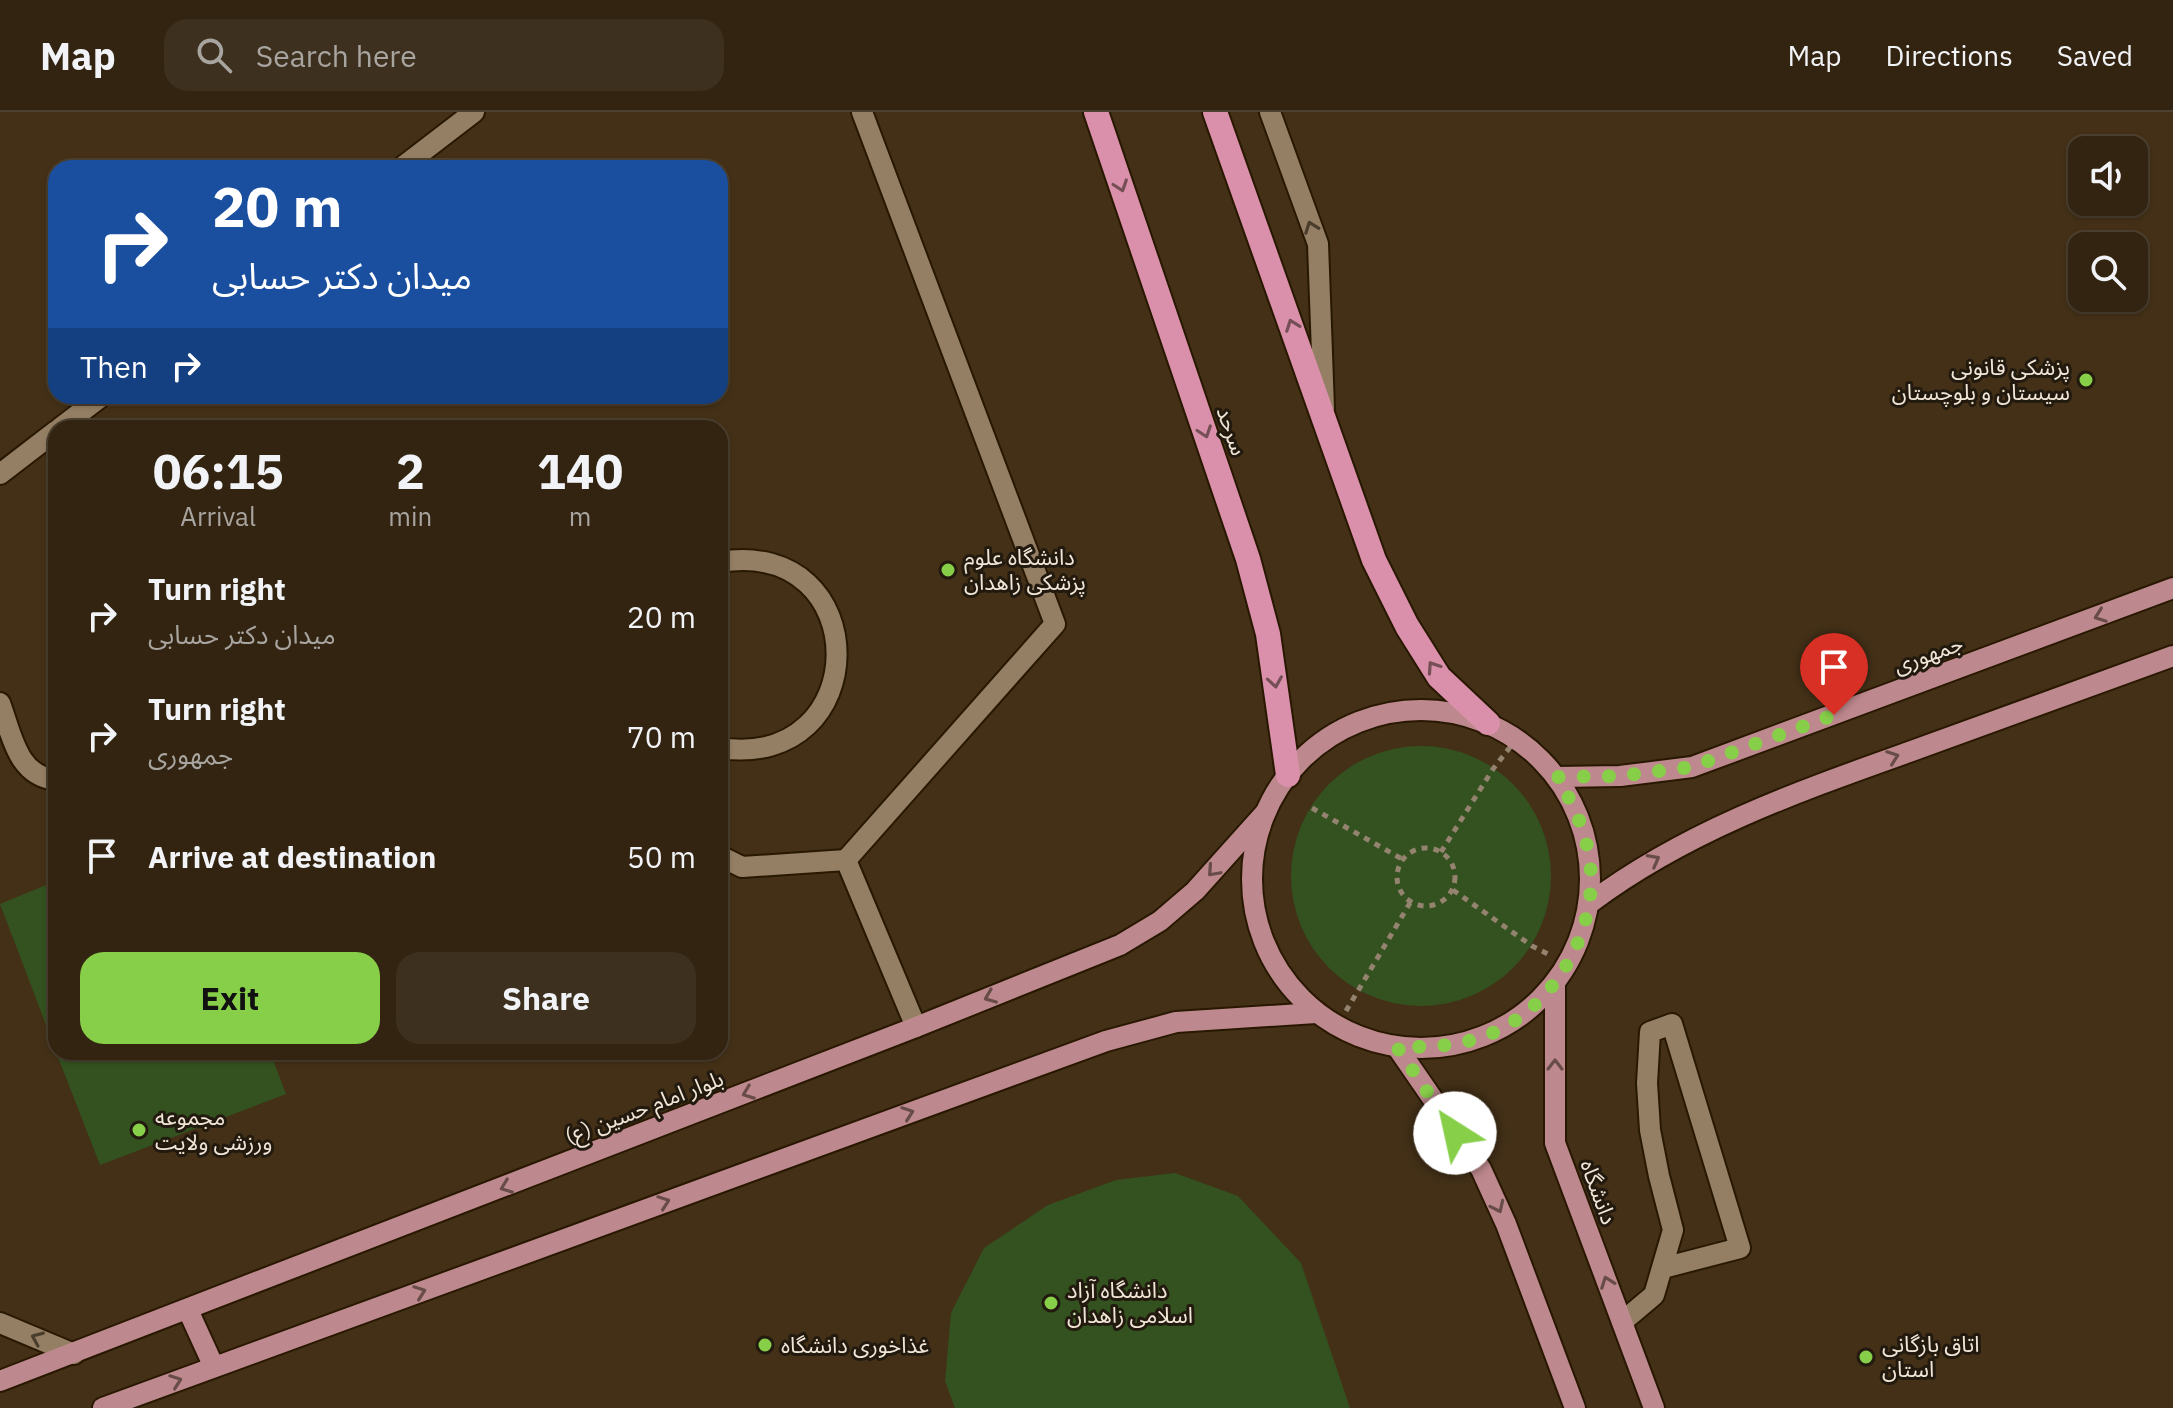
<!DOCTYPE html>
<meta charset="utf-8">
<style>
:root{--surface:#322411;--page:#3d301f;--text:#f1f3f6;--muted:#a8a49f;--line:#4d4131;--accent:#88cf49}
body{margin:0;font-family:"IBM Plex Sans","Noto Sans Arabic",sans-serif;background:var(--page);color:var(--text);height:100vh;display:flex;flex-direction:column;font-size:30px;white-space:nowrap}
*{box-sizing:border-box;margin:0}
p{font-size:26px;color:var(--muted)}
.icon{flex:none;width:44px;height:44px;fill:none;stroke:currentColor;stroke-width:2;stroke-linecap:round;stroke-linejoin:round}
.map{position:relative;flex:1;overflow:hidden}
.drawer{position:absolute;left:48px;top:308px;width:680px;height:640px;display:flex;flex-direction:column;background:var(--surface);border-radius:24px;box-shadow:0 2px 6px #0004,0 0 0 2px var(--line)}
.drawer>*{flex:none}
.top-card{position:absolute;left:48px;top:48px;width:680px;height:244px;border-radius:24px;box-shadow:0 2px 6px #0004,0 0 0 2px var(--line);background:#1a4fa0;color:#fff;overflow:hidden}
.fabs{position:absolute;left:2068px;top:24px;display:grid;gap:16px}
.fabs a{display:grid;place-items:center;width:80px;height:80px;border-radius:16px;background:var(--surface);box-shadow:0 2px 6px #0004,0 0 0 2px var(--line);font-size:40px}
.pin{position:absolute;display:grid;place-items:center;width:68px;height:68px;color:#fff;margin:-82px -34px;border-radius:50% 50% 50% 0;rotate:-45deg;box-shadow:0 0 8px #0007}
.pin .icon{rotate:45deg}
.me{position:absolute;width:88px;margin:-44px;rotate:325deg;stroke-linejoin:round;filter:drop-shadow(0 0 6px #0008)}
.turn{display:flex;align-items:center;gap:28px;height:168px;padding:0 32px;font-size:36px}
.turn .icon{width:104px;height:104px;stroke-width:2.5}
.turn b{display:block;font-size:56px;line-height:68px}
.then{display:flex;align-items:center;height:76px;padding:0 32px;background:#0003;gap:16px;font-size:30px}
.eta{display:flex;justify-content:space-evenly;align-items:center;height:136px;text-align:center}
.eta b{font-size:48px;font-weight:700;line-height:56px}
.action{display:flex;gap:16px;margin-top:auto;padding:16px 32px}
.action a{flex:1;height:92px;border-radius:24px;background:var(--accent);color:#111;font-size:32px;font-weight:700;line-height:92px;text-align:center}
.action a+a{background:var(--page);color:var(--text)}
ul{padding:0;list-style:none}
li{display:flex;align-items:center;gap:24px;height:120px;padding:0 32px}
li div{flex:1}
li b{display:block;font-size:30px}
li em{font-style:normal}
header{display:flex;align-items:center;gap:48px;box-sizing:border-box;height:112px;padding:0 40px;background:var(--surface);border-bottom:2px solid var(--line)}
header strong{font-size:38px}
nav{display:flex;gap:44px;margin-inline-start:auto;font-size:28px}
.search{width:560px;height:72px;background:var(--page);display:flex;align-items:center;gap:20px;box-sizing:border-box;padding:0 28px;border-radius:24px;color:var(--muted);font-size:30px}
.map>svg:first-child{display:block}
.green{fill:#33521f}
.lines{fill:none;stroke-linecap:round;stroke-linejoin:round}
.minor-casing{stroke:#291801;stroke-width:24}
.major-casing{stroke:#291801;stroke-width:24}
.highway-casing{stroke:#291801;stroke-width:28}
.path{stroke:#93836f;stroke-width:5;stroke-dasharray:6 6;stroke-linecap:butt}
.minor{stroke:#947f64;stroke-width:20}
.major{stroke:#be898e;stroke-width:20}
.highway{stroke:#da90aa;stroke-width:24}
.oneway{stroke:#754f55}
.oneway2{stroke:#4a3d2d}
.oneway3{stroke:#684c48}
.route{stroke:#88cf49;stroke-width:14;stroke-dasharray:0 25.2}
.poi-dot{fill:#88cf49;stroke:#221a0f;stroke-width:3}
.labels{text-anchor:middle;stroke-width:6;stroke-linejoin:round;paint-order:stroke}
.poi-label{font-size:22px;fill:#f2e6d7;stroke:#221a0f;text-anchor:start}
.street-label{font-size:22px;fill:#f2e6d7;stroke:#221a0f}
</style>
<header>
<strong>Map</strong>
<div class="search"><svg class="icon" aria-label="search" viewBox="0 0 24 24"><circle cx="10" cy="10" r="6"/><path d="M15 15l6 6"/></svg>Search here</div>
<nav><a>Map</a><a>Directions</a><a>Saved</a></nav>
</header>
<div class="map">
<svg width="2173" height="1296" viewBox="0 0 2173 1296">
<rect width="100%" height="100%" fill="#433017"/>
<g class="green">
<circle cx="1421" cy="764" r="130"/>
<path d="M56,769V939L0,792Z"/>
<path d="M56,940H270L286,982L100,1053Z"/>
<path d="M1175,1061L1238,1084L1301,1151L1350,1296H955L945,1269L951,1201L984,1136L1048,1093L1116,1068Z"/>
</g>
<g class="lines">
<g class="minor-casing">
<g id="minor">
<path d="M1270,0L1318,132L1324,296"/>
<path d="M401,56L474,0"/>
<path d="M60,316L102,284"/>
<path d="M0,362L56,319"/>
<path d="M720,450C876,425 875,659 720,636"/>
<path d="M0,591C12,623 17,664 56,668"/>
<path d="M720,744L742,755L846,748L916,915"/>
<path d="M846,748L1055,512L862,0"/>
<path d="M1622,1210L1654,1183L1673,1118L1659,1064L1650,1018L1647,971L1650,920L1672,912L1740,1136L1663,1156"/>
<path d="M0,1211L74,1242"/>
</g>
</g>
<g class="major-casing">
<g id="major">
<circle cx="1421" cy="767" r="169"/>
<path d="M1557,665L1620,664L1692,655L2173,476"/>
<path d="M1590,791C1686,719 1797,680 1909,640C1997,608 2085,576 2173,544"/>
<path d="M1555,871V1031L1654,1296"/>
<path d="M1397,935L1481,1057L1506,1112L1575,1296"/>
<path d="M188,1198L214,1255"/>
<path d="M0,1269L916,915L1120,833L1160,809L1195,779L1265,701"/>
<path d="M103,1296L1106,929L1176,910L1316,901"/>
</g>
</g>
<g class="highway-casing">
<g id="highway">
<path d="M1096,0L1248,447L1268,522L1288,663"/>
<path d="M1215,0L1374,448L1407,514L1439,565L1488,611"/>
</g>
</g>
<g class="path">
<path d="M1312,696L1402,747"/>
<circle cx="1426" cy="765" r="29"/>
<path d="M1441,740L1493,657L1511,634"/>
<path d="M1453,778L1532,834L1548,842"/>
<path d="M1346,899L1410,791"/>
</g>
<use href="#minor" class="minor"/>
<use href="#major" class="major"/>
<use href="#highway" class="highway"/>
</g>
<defs><path id="oneway-chevron" d="M-2-3.5L2.5 0L-2 3.5" fill="none" stroke-width="1.6" stroke-linecap="round" stroke-linejoin="round" transform="scale(2)"/></defs>
<g class="oneway">
<use href="#oneway-chevron" transform="translate(1121 74) rotate(71)"/>
<use href="#oneway-chevron" transform="translate(1292 213) rotate(-110)"/>
<use href="#oneway-chevron" transform="translate(1205 320) rotate(71)"/>
<use href="#oneway-chevron" transform="translate(1433 555) rotate(-124)"/>
<use href="#oneway-chevron" transform="translate(1275 570) rotate(81)"/>
</g>
<g class="oneway2">
<use href="#oneway-chevron" transform="translate(1311 115) rotate(-110)"/>
<use href="#oneway-chevron" transform="translate(37 1226) rotate(-157)"/>
</g>
<g class="oneway3">
<use href="#oneway-chevron" transform="translate(2100 504) rotate(160)"/>
<use href="#oneway-chevron" transform="translate(1893 645) rotate(-20)"/>
<use href="#oneway-chevron" transform="translate(1654 748) rotate(-28)"/>
<use href="#oneway-chevron" transform="translate(1213 759) rotate(132)"/>
<use href="#oneway-chevron" transform="translate(990 885) rotate(158)"/>
<use href="#oneway-chevron" transform="translate(1555 953) rotate(-90)"/>
<use href="#oneway-chevron" transform="translate(748 981) rotate(159)"/>
<use href="#oneway-chevron" transform="translate(908 1001) rotate(-20)"/>
<use href="#oneway-chevron" transform="translate(506 1075) rotate(159)"/>
<use href="#oneway-chevron" transform="translate(664 1090) rotate(-20)"/>
<use href="#oneway-chevron" transform="translate(1498 1095) rotate(65)"/>
<use href="#oneway-chevron" transform="translate(1607 1170) rotate(-110)"/>
<use href="#oneway-chevron" transform="translate(420 1180) rotate(-20)"/>
<use href="#oneway-chevron" transform="translate(176 1269) rotate(-20)"/>
</g>
<g class="lines">
<path class="route" d="M1455,1021L1397,935C1426,935 1453,935 1482,925C1552,902 1602,816 1589,744C1584,714 1572,690 1557,665L1620,664L1692,655L1834,603"/>
</g>
<g class="poi-dot">
<circle cx="2086" cy="268" r="8"/>
<circle cx="948" cy="458" r="8"/>
<circle cx="139" cy="1018" r="8"/>
<circle cx="1051" cy="1191" r="8"/>
<circle cx="765" cy="1233" r="8"/>
<circle cx="1866" cy="1245" r="8"/>
</g>
<g class="labels">
<g class="poi-label">
<text x="2070" y="263" text-anchor="end">پزشکی قانونی<tspan x="2070" dy="25">سیستان و بلوچستان</tspan></text>
<text x="964" y="453">دانشگاه علوم<tspan x="964" dy="25">پزشکی زاهدان</tspan></text>
<text x="155" y="1013">مجموعه<tspan x="155" dy="25">ورزشی ولایت</tspan></text>
<text x="1067" y="1186">دانشگاه آزاد<tspan x="1067" dy="25">اسلامی زاهدان</tspan></text>
<text x="1882" y="1240">اتاق بازگانی<tspan x="1882" dy="25">استان</tspan></text>
<text x="781" y="1241">غذاخوری دانشگاه</text>
</g>
<g class="street-label">
<text transform="translate(1232 319) rotate(71)" y="8">سرحد</text>
<text transform="translate(1928 542) rotate(-20)" y="8">جمهوری</text>
<text transform="translate(644 995) rotate(-21)" y="8">بلوار امام حسین (ع)</text>
<text transform="translate(1599 1080) rotate(70)" y="8">دانشگاه</text>
</g>
</g>
</svg>
<div class="fabs">
<a><svg class="icon" aria-label="sound" viewBox="0 0 24 24"><path d="M4 9h4l5-4v14l-5-4H4zM17 9q2 3 0 6"/></svg></a>
<a><svg class="icon" aria-label="search" viewBox="0 0 24 24"><circle cx="10" cy="10" r="6"/><path d="M15 15l6 6"/></svg></a>
</div>
<div class="pin" style="left:1834px;top:603px;background:#d93025"><svg class="icon" aria-label="arrive" viewBox="0 0 24 24"><path d="M6 21V4h12l-3 4 3 4H6"/></svg></div>
<svg class="me" style="left:1455px;top:1021px" viewBox="-20 -20 40 40"><circle r="19" fill="#fff"/><path d="M0-13L10 11 0 6-10 11z" fill="#88cf49"/></svg>
<div class="top-card">
<div class="turn"><svg class="icon" aria-label="right" viewBox="0 0 24 24"><path d="M7 20v-9h11M14 6l5 5-5 5"/></svg><div><b>20 m</b>میدان دکتر حسابی</div></div>
<div class="then">Then<svg class="icon" aria-label="right" viewBox="0 0 24 24"><path d="M7 20v-9h11M14 6l5 5-5 5"/></svg></div>
</div>
<section class="drawer">
<div class="eta">
<div><b>06:15</b><p>Arrival</p></div>
<div><b>2</b><p>min</p></div>
<div><b>140</b><p>m</p></div>
</div>
<ul>
<li><svg class="icon" aria-label="right" viewBox="0 0 24 24"><path d="M7 20v-9h11M14 6l5 5-5 5"/></svg><div><b>Turn right</b><p>میدان دکتر حسابی</p></div><em>20 m</em></li>
<li><svg class="icon" aria-label="right" viewBox="0 0 24 24"><path d="M7 20v-9h11M14 6l5 5-5 5"/></svg><div><b>Turn right</b><p>جمهوری</p></div><em>70 m</em></li>
<li><svg class="icon" aria-label="arrive" viewBox="0 0 24 24"><path d="M6 21V4h12l-3 4 3 4H6"/></svg><div><b>Arrive at destination</b></div><em>50 m</em></li>
</ul>
<div class="action"><a>Exit</a><a>Share</a></div>
</section>
</div>
